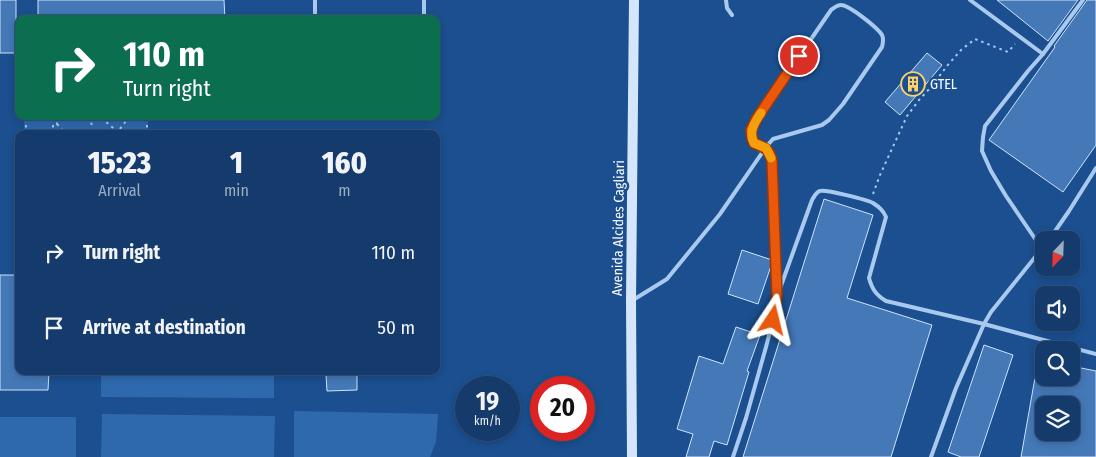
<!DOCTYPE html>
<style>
:root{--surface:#143b6b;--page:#214673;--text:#f1f3f6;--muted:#9dadc1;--line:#33557e}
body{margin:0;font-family:"Fira Sans Condensed",sans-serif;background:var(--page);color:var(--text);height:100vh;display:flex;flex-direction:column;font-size:19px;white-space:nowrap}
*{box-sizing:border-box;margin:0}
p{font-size:16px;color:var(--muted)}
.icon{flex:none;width:28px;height:28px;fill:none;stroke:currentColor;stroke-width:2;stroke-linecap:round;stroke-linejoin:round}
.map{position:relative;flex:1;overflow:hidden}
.side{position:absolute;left:15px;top:130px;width:425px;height:245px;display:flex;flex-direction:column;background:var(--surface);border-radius:10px;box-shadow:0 2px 8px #0003,0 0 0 1px var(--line)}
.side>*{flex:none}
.top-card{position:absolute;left:15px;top:15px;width:425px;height:105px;border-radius:10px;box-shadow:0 2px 8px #0003,0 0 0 1px var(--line);background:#0b6e4f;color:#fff;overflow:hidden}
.needle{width:32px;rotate:203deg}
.fabs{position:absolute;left:1035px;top:231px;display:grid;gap:10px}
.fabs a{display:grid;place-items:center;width:45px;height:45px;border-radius:10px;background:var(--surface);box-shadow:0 2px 8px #0003,0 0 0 1px var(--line);font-size:25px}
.speed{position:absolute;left:455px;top:376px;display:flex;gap:10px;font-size:25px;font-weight:700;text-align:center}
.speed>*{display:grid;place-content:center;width:65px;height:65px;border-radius:50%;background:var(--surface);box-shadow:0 2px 8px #0003,0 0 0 1px var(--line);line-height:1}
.speed small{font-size:12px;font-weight:400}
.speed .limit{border:8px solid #d22;background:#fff;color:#111}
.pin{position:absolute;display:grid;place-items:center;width:42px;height:42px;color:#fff;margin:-21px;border:2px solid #fff;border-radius:50%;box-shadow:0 1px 5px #0007}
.me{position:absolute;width:55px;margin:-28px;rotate:10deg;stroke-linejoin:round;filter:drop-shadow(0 0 4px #0008)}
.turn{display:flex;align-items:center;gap:18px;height:105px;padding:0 25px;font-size:22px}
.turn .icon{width:65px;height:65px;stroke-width:2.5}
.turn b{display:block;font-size:35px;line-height:42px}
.eta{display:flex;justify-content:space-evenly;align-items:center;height:85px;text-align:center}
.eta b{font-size:30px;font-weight:800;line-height:35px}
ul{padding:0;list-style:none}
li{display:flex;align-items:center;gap:15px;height:75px;padding:0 25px}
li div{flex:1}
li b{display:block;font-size:19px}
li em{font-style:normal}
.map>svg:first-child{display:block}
.green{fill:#2e69ad}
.building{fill:#4478b7;stroke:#cfe3fa;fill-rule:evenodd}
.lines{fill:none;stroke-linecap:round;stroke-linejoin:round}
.path{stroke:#a9c9ee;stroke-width:2;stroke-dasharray:2.5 4;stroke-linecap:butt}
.service{stroke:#a9c9ee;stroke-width:4}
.secondary{stroke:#d6e6fa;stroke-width:10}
.route-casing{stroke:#983908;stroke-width:12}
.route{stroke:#ea580c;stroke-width:9}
.slow{stroke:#f59e0b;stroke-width:9}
.labels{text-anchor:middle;stroke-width:5;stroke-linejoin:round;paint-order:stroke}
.poi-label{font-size:14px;fill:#fff;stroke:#1b4f8f;text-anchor:start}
.street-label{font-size:14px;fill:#fff;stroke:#1b4f8f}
</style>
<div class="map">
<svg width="1096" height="457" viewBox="0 0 1096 457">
<rect width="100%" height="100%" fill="#1b4f8f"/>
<g class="green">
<rect x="24" y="116" width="124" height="18"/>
<path d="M101,371H274V398L101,397Z"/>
<path d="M294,411L438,414L436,442L430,457H294Z"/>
<path d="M102,414L275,416L274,457H101Z"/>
<rect x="0" y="417" width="76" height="40"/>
</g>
<g class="building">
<path d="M0,0H16V36H19V53H0Z"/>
<path d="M38,0H224L225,19H38Z"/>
<path d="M997,0H1078L1048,41Z"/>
<path d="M1087,0H1096V145L1063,192L989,140L1055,47L1054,46Z"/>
<path d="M927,53L942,65L900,115L885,102Z"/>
<path d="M824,199L873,215L847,298L932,325L891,457H743Z"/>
<path d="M742,250L772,260V263L758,304L728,294Z"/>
<path d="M0,275H19V291H16L15,351H19V371L49,372L48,390H0Z"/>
<path d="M736,327L760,335L747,371L749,372L727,445L714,441L709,457H686L693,434L677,429L699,356L723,364Z"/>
<path d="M984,345L1013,355L979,457H961L948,452Z"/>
<path d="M1039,355L1044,356V378H1071V366L1096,371V457H1021ZM1044,405H1071V432H1044Z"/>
<path d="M326,375H357V390L327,391Z"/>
</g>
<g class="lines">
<g class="path">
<path d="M91,116L92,134"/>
<path d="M95,116L105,121L120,134"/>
<path d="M57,124L66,134"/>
<path d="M26,134V116"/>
<path d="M53,134V124H57V117L67,116"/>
<path d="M116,134L130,116"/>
<path d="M147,134V116"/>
<path d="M18,162H19"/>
<path d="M873,194L880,175L907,116L919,100L932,86L947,66L961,50L975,39L1008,52L1015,44"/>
</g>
<g class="service">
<path d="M315,0V19"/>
<path d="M424,0V19"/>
<path d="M726,0L727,8L732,15"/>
<path d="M970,0L1043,54"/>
<path d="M1049,240L1069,211L1096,168"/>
<path d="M1042,249L1006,196L991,171L982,151L983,137L985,126L1028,71L1043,54L1083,0"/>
<path d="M778,294L812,200C814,197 816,192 820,191C825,189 868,200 873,203C879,207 883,210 886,217L869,278C872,289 876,295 886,301L984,324L1096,354"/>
<path d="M633,300L667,279L720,214L766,147L773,139L822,125L829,120L843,104L882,47C883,43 884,39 882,35C878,28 849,5 841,5C837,5 834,8 831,10L757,118C740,153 766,135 772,161L777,296L773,320L766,347L746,418L733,457"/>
<path d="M931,457L956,388L984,324L991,312L1044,246"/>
</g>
<path class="secondary" d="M632,457L631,301L634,0"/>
</g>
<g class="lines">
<g class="route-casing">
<path id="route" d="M773,320L777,296L772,161C769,148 765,148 754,143L752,138L751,130L757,118L799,56"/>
</g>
<use href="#route" class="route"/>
<path class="slow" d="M761,113C755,122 748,132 754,143L766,148L771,158"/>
</g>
<defs>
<g id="building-ring" transform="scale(1.25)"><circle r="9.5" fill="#1b4f8f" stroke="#ffd166" stroke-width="1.5"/><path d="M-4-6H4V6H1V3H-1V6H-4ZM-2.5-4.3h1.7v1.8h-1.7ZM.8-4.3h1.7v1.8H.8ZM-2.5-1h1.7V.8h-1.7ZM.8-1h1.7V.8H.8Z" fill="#ffd166"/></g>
</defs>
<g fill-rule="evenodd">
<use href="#building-ring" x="913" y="84"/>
</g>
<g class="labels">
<g class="poi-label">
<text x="930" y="89">GTEL</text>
</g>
<g class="street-label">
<text transform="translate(618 228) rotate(-89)" y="5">Avenida Alcides Cagliari</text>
</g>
</g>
</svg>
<div class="fabs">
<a><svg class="needle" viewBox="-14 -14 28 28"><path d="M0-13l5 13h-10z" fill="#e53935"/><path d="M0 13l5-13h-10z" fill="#9dadc1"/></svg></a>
<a><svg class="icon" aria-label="sound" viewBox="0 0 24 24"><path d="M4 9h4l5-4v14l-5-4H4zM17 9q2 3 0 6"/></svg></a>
<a><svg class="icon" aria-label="search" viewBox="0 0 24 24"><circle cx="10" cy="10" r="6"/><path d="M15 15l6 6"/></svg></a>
<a><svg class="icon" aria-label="layers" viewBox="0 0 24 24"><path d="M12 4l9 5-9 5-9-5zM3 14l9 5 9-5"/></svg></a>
</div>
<div class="speed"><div>19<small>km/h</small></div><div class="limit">20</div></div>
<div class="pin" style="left:799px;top:56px;background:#d93025"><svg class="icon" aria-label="arrive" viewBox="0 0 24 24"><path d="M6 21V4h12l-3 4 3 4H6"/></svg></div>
<svg class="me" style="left:773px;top:320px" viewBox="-20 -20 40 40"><path d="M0-17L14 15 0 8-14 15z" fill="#ea580c" stroke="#fff" stroke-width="4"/></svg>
<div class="top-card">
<div class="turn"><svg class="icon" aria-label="right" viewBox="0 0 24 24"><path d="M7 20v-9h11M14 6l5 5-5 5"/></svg><div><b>110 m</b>Turn right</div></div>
</div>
<section class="side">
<div class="eta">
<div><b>15:23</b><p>Arrival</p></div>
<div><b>1</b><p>min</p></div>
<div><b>160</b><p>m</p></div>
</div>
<ul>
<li><svg class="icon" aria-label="right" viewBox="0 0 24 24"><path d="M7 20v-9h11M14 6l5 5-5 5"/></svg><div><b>Turn right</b></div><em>110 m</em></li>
<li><svg class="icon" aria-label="arrive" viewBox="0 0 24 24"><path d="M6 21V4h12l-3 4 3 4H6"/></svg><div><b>Arrive at destination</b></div><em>50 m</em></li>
</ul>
</section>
</div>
